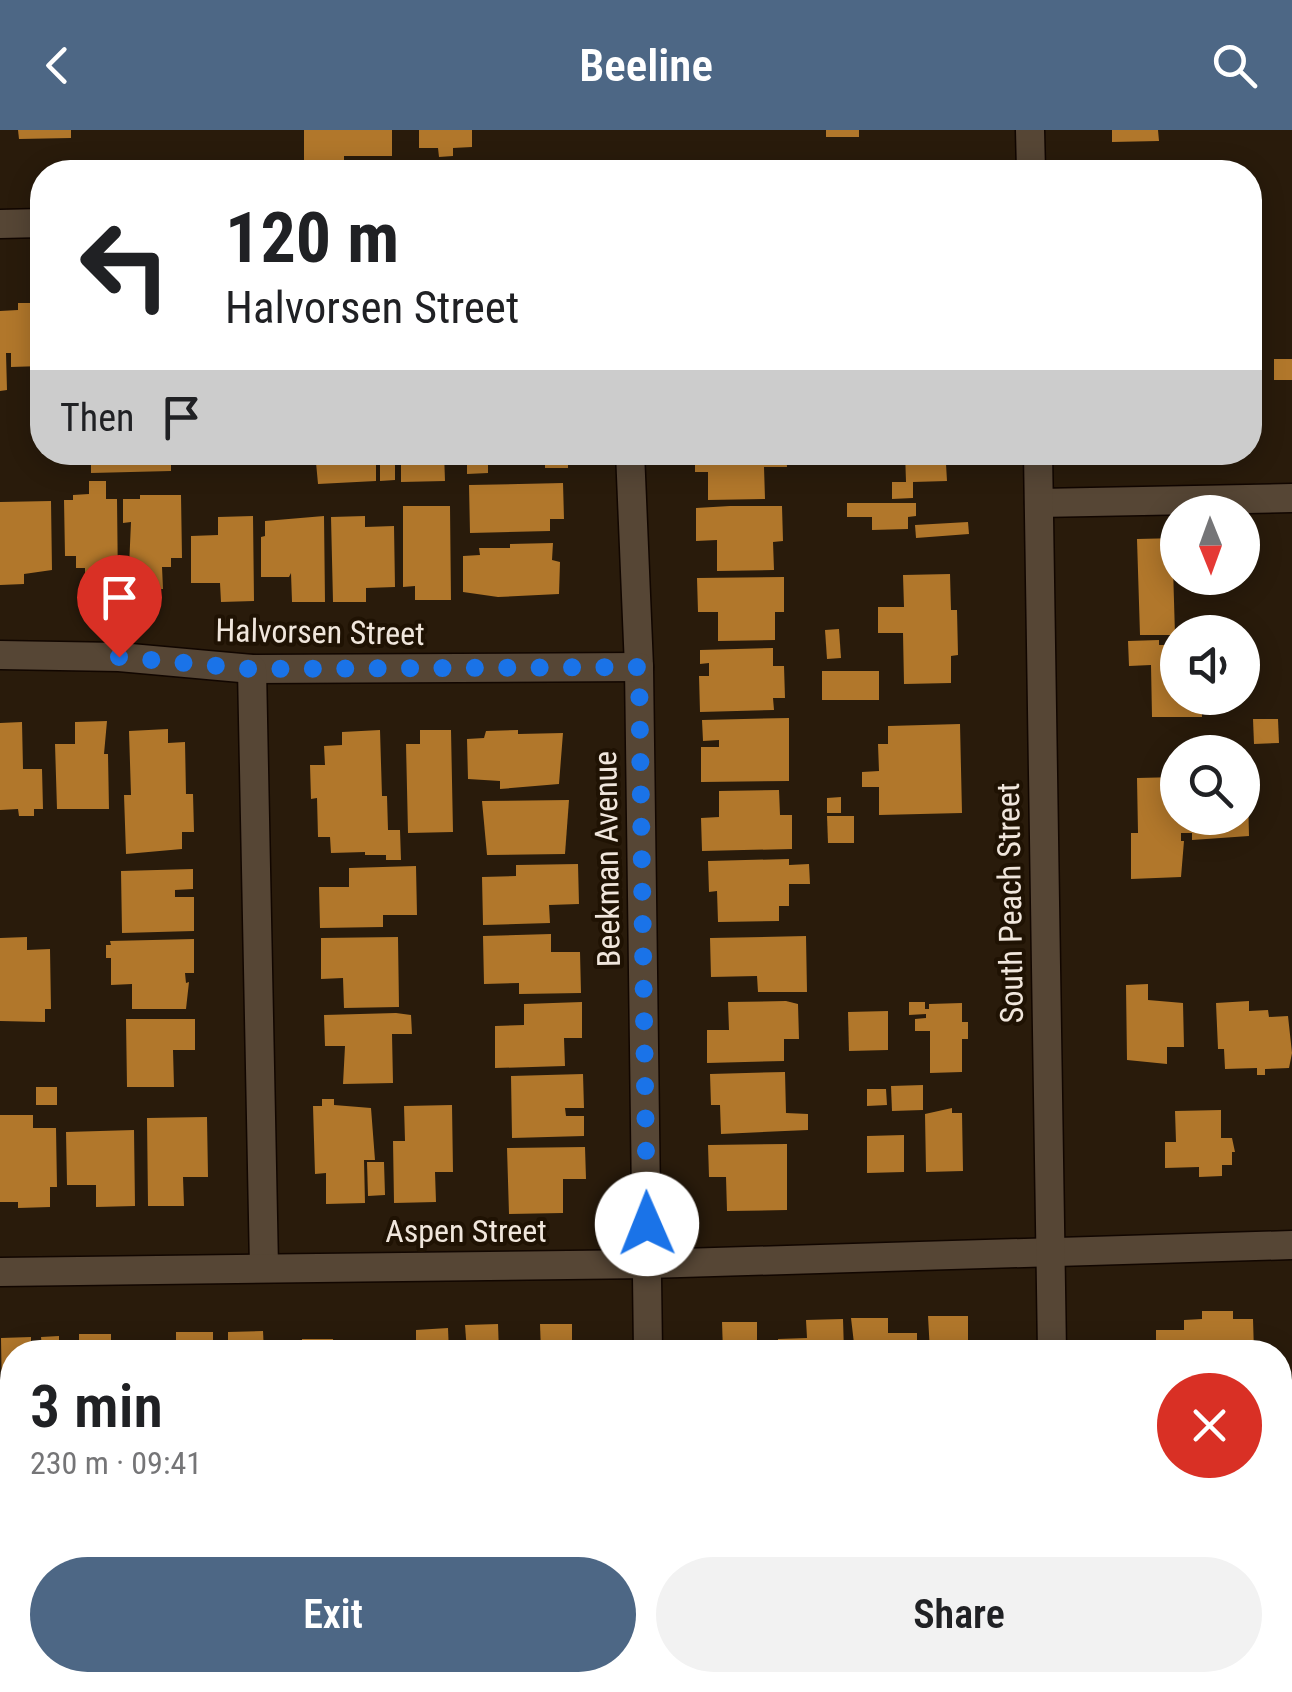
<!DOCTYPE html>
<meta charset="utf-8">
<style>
:root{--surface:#fff;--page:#f2f2f2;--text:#202124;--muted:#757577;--accent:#4d6785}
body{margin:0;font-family:"Roboto Condensed",sans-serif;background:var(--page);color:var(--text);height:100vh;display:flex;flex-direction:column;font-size:38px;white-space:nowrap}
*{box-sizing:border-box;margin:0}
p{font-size:32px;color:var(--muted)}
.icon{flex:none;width:55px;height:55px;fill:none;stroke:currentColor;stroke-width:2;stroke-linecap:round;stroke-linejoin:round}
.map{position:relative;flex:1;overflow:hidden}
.details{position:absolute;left:0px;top:1210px;width:1292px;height:352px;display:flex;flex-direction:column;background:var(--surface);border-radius:40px 40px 0 0;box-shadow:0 5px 25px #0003}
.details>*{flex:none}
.hud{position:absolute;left:30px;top:30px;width:1232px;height:305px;border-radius:40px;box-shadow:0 5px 25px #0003;background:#fff;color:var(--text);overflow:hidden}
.needle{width:65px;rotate:179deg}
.fabs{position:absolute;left:1160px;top:365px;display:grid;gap:20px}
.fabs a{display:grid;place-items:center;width:100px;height:100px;border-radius:50%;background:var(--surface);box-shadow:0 5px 25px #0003;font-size:50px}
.pin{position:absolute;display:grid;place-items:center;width:85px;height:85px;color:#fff;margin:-102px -42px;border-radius:50% 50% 50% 0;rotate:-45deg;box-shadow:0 0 10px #0007}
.pin .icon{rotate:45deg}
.me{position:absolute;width:110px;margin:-55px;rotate:359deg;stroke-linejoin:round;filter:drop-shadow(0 0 8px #0008)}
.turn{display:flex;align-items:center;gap:35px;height:210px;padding:0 30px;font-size:45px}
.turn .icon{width:130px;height:130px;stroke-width:2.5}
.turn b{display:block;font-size:70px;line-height:85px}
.then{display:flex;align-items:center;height:95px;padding:0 30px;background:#0003;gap:20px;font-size:38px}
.round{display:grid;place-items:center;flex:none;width:105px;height:105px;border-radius:52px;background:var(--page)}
.summary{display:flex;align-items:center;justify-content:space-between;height:170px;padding:0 30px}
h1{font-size:60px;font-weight:600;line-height:75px}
.action{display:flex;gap:20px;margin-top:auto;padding:20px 30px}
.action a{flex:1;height:115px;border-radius:60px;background:var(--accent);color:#fff;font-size:40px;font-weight:600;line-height:115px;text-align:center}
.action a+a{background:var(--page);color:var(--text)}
header{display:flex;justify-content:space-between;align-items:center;height:130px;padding:0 30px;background:var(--accent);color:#fff;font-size:45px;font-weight:600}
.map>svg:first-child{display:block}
.building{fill:#b1772b}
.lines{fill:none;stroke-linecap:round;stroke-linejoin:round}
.minor-casing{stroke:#110600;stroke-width:31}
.tertiary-casing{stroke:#110600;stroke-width:31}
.minor{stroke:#564635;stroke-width:28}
.tertiary{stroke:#564635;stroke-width:28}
.route{stroke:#1a73e8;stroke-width:18;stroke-dasharray:0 32.4}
.labels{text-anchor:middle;stroke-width:8;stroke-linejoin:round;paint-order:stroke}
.street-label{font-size:32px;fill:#f0e6dc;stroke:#1f1203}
</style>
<header><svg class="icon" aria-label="back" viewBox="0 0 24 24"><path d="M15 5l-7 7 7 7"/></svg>Beeline<svg class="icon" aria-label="search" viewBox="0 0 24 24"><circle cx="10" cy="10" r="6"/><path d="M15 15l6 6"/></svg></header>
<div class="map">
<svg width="1292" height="1562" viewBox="0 0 1292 1562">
<rect width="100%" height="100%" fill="#291b0b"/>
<g class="building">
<path d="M18,0H71V8L19,9Z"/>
<path d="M304,0H392V26H344V31H329V41H304Z"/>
<path d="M419,0H472V17L453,18V26L439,27L438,18H419Z"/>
<rect x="826" y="0" width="33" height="7"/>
<path d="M1112,0H1158L1159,11L1112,12Z"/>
<path d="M18,173H42V236L11,237V223H6L7,260L0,261V181L18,180Z"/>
<rect x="1274" y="229" width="18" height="21"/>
<path d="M91,322H171V341L91,343Z"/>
<path d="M315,322H376V351L318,354Z"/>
<path d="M380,322H395V350L380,351Z"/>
<path d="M401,322H444L445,351L401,352Z"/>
<path d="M695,322H786L787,337H764L765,369L708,370V342H695Z"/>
<path d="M905,322H959L960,334H946L947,351L913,352V368L892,369V352H906Z"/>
<path d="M467,326H488V343L467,344Z"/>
<rect x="545" y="326" width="23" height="12"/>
<path d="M89,351H106V369H117L118,457L85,458V438H76V426H65L64,370H73V365L89,364Z"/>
<path d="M563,353L564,389H550V401L470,403L469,355Z"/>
<path d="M140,365H181L182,428H171V437H162L163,459L128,460L131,392L123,393V369H140Z"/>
<path d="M51,371L52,440L24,444V454L0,455V372Z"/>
<path d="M847,373H916V386L908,387V399L872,400V387H847Z"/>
<path d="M403,376H450L451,470H415V456L403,457Z"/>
<path d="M730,376H782L783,411L773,412L774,440L717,441V410L696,411V378Z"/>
<path d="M253,386L254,471L221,472L220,453H191V406L218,405V387Z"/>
<path d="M324,386L325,472H292L291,443L289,447H261V407L265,406V391Z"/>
<path d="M365,386V397L394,396L395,457L366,458V472H333L331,387Z"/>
<path d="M968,392L969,404L916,408L915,395Z"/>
<path d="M1178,408V437H1173L1175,505H1140L1137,409Z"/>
<path d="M553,413L552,430L560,432L559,464L498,467L463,462V426L480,425L479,418H510V414Z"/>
<path d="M950,444L951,480H957L958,525L951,526V553L904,554L903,503H878V477H904L903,445Z"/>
<path d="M784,447V482H775V510L718,511V482H698L697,448Z"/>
<path d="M839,499L841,528L827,529L825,500Z"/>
<path d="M1159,510V515H1178V568H1201L1202,587H1152L1151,535L1129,536L1128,511Z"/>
<path d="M773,518V536H784L785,568H773L774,580L700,582L699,546H709V533L700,534V520Z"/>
<rect x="822" y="541" width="57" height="29"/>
<path d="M789,588V651L701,652V617H719V610L703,611L702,590Z"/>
<path d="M1253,589H1278L1279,613L1254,614Z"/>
<path d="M107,591L104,624H108L109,679H57L55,614H75V592Z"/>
<path d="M22,592L23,639H42L43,679H34V686H19L18,679L0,680V593Z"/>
<path d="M960,594L962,683L879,685V657H862V642L879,641L878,614H888V596Z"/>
<path d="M168,599V613L185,612L186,664H193L194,702H182V719L126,724L124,665H131L129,601Z"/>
<path d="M380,600L382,666H387L388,700H400L401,730H386V725H365V722L331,723L330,707H318L317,668L311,669L310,635H325L324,616L342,615V602Z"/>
<path d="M420,600H451L453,702L408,703L406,614H420Z"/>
<path d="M518,600V604L563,603L559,654L500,659V651L468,649L467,609L484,608L486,601Z"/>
<path d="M1178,647V688H1242V664H1248L1249,706L1192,710V703H1181V711H1184L1181,747L1131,749V703H1138L1137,648Z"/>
<path d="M779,660L780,685H792V719L702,721L701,688L719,687V661Z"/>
<path d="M841,667V683H827V668Z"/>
<path d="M569,670L565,724L487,725L482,671Z"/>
<path d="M827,686H854V713H828Z"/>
<path d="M789,729V735L809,734L810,754H789V776H779V791L718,792L717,761L709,762L708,731Z"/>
<path d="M578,734L579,774L549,775L550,793L483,795L482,747L516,746V735Z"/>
<path d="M416,736L417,785H383V797L320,798L319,757H349V738Z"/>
<path d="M193,739V759L175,760V767H194V801L122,803L121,741Z"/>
<path d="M551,804V822H580L581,863L519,864V853L484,854L483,806Z"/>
<path d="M806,806L807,862H758L757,846L711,847L710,808Z"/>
<path d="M27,807V820L50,819L51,879H45V892L0,891V808Z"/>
<path d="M398,807L399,877L344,878L343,848L321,849V808Z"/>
<path d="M194,809V843H185L186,853L189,852L186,879H132V854L111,855V828H106V815H111L110,811Z"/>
<path d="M1148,854V870L1183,873L1184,917H1167V934L1127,930L1126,855Z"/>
<path d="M786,871L798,874L799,909H784V931L707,933V900H729L728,872Z"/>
<path d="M1249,871V881L1268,880L1269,887L1288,886L1292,923L1289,938L1265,939V945H1257V938L1225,939L1224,919H1218L1216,873Z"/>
<path d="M582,872V908H564L565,936L495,938V896L524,895V874Z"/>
<path d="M909,872H925V879H929V874L962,873V892H968V909H962V942L930,943V901H915V889L926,888V884L909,885Z"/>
<path d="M888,881V920L849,921L848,882Z"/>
<path d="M396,883L411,885L412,904H392L393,953L343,954L345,916H325L324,885Z"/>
<path d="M126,889H195V920H173L174,957H127Z"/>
<path d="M785,942L786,983L808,984V1000L721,1004L720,975H711L710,944Z"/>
<path d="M583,944L584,978H565L566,986H584V1006L512,1008L511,946Z"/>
<path d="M923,955V980L892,981L891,956Z"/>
<rect x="36" y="957" width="21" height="18"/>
<path d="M867,959H886L887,975L867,976Z"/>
<path d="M322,969H334V975L371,978L375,1030H364L365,1073L326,1074V1043L315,1044L313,976H322Z"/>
<path d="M452,975L453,1042H435L436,1072L394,1073L393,1011H405L404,976Z"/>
<path d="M952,978V983H962L963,1041L926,1042L925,984Z"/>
<path d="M1221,980V1008H1232L1235,1022H1232V1035H1222V1046L1199,1047V1037L1165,1038V1012H1176L1175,981Z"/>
<path d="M0,985H33V998H56L57,1057H50V1077L18,1078V1072H0Z"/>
<path d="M207,987L208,1047H183L184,1076H148L147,988Z"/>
<path d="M134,1000L135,1076L96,1077V1055H67L66,1002Z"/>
<path d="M904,1005V1042L867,1043V1006Z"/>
<path d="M787,1014V1080L727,1081L726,1047H709L708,1015Z"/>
<path d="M585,1017L586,1049H563V1083L509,1084L507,1018Z"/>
<path d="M367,1032H384L385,1065L368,1066Z"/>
<path d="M1202,1181H1233V1189H1253L1254,1222H1156V1200H1184V1190L1202,1189Z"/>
<path d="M928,1186H968V1216L996,1215V1222H930Z"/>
<path d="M851,1188H888V1203H917V1222H855Z"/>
<path d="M843,1189L844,1222H778V1209L807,1208L806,1190Z"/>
<path d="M722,1192H757V1222H723Z"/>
<path d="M498,1194L499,1222H467L465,1195Z"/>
<path d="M540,1194H572V1222H541Z"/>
<path d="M448,1198L449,1222H416V1200Z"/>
<path d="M263,1201L264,1222H228V1202Z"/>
<rect x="176" y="1202" width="37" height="20"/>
<rect x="79" y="1204" width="32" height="18"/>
<path d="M59,1206V1222H12V1269H2L1,1208L31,1207V1218H42L41,1207Z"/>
<path d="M302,1209H333L334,1222H302Z"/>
<path d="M602,1213V1222H575V1214Z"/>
<rect x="1105" y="1550" width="140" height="12"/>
</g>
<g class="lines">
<g class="minor-casing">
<g id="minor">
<path d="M0,94L42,93"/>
<path d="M630,322L639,537L648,1222"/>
<path d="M1039,373L1292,368"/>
<path d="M0,525L119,527L252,539L639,537"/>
<path d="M252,539L264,1137"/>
<path d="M0,1142L648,1134L1292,1115"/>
<path d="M0,1545H12"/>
<path d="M99,1550V1562"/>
</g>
</g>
<g class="tertiary-casing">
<g id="tertiary">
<path d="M1030,0L1031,42"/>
<path d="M1038,322L1052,1222"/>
<path d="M1058,1550V1562"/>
</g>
</g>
<use href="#minor" class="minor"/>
<use href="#tertiary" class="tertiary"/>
</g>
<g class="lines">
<path class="route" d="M119,527L252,539L639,537L647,1094"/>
</g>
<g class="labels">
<g class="street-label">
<text transform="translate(320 502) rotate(1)" y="11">Halvorsen Street</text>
<text transform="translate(607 729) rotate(-91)" y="11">Beekman Avenue</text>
<text transform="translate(1010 773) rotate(-91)" y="11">South Peach Street</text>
<text x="466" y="1112">Aspen Street</text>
</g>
</g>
</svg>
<div class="fabs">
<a><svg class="needle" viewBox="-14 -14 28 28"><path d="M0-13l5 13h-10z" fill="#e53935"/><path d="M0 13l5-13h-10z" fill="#757577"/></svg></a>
<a><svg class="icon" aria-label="sound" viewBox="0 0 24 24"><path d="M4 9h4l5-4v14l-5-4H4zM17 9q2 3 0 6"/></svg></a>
<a><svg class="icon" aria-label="search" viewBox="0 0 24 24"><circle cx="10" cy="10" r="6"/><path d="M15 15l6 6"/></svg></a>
</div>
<div class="pin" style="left:119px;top:527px;background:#d93025"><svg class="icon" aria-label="arrive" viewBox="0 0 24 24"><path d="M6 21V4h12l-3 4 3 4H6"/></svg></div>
<svg class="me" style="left:647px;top:1094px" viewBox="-20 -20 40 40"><circle r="19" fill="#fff"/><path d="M0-13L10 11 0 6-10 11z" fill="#1a73e8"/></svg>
<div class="hud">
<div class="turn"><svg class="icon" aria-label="left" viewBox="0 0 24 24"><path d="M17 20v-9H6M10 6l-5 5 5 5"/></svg><div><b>120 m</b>Halvorsen Street</div></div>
<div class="then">Then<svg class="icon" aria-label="arrive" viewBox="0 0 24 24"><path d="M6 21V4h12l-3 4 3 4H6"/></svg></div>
</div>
<section class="details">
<div class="summary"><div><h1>3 min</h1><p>230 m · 09:41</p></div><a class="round" style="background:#d93025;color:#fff"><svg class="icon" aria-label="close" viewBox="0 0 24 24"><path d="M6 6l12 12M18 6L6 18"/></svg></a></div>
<div class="action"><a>Exit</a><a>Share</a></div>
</section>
</div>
